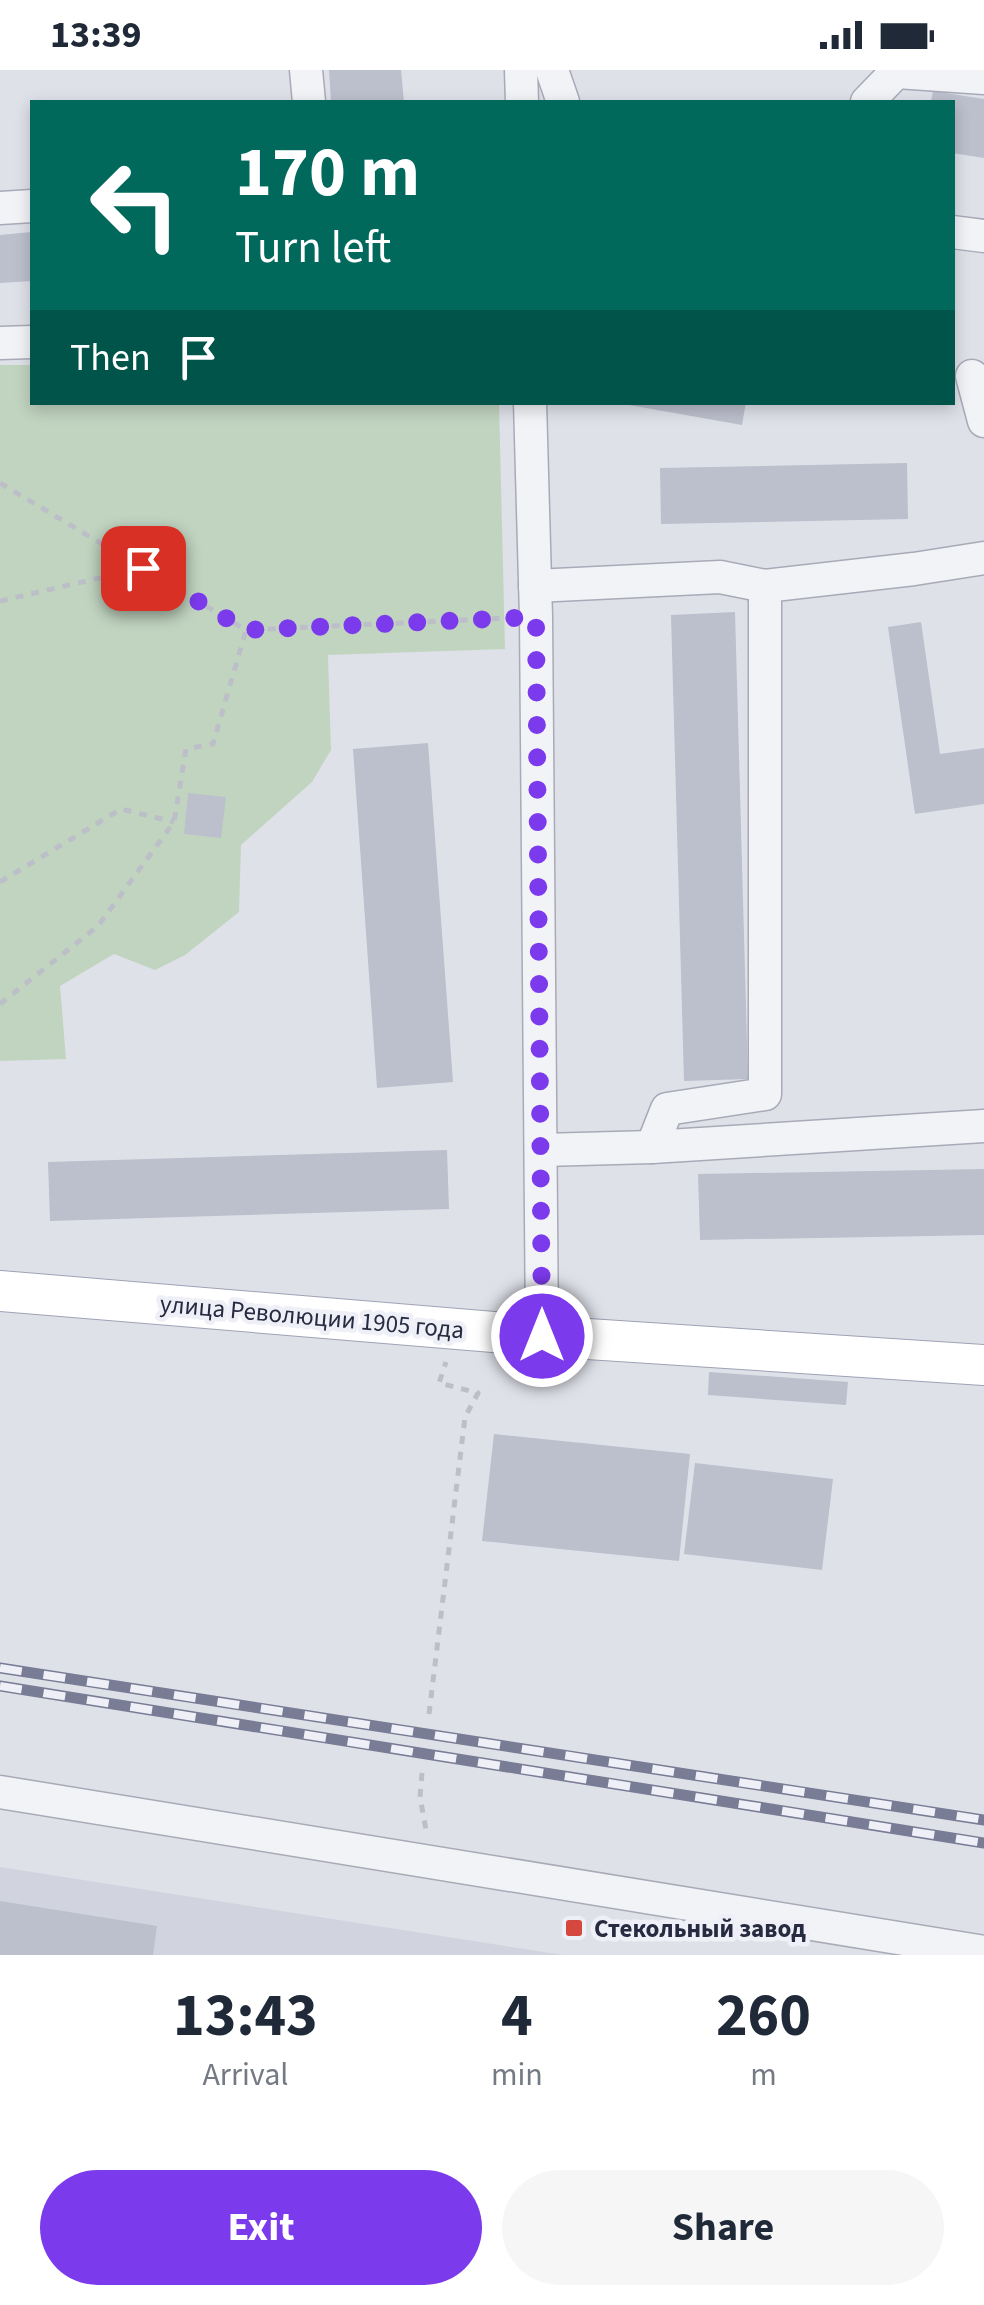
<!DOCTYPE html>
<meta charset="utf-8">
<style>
:root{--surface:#fff;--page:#f6f6f7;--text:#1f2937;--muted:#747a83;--accent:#7c3aed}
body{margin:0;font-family:"Source Sans 3",sans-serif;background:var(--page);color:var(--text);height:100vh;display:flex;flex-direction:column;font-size:38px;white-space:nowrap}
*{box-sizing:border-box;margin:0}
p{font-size:32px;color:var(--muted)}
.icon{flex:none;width:55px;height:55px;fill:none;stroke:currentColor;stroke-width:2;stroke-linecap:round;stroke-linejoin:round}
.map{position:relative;height:1885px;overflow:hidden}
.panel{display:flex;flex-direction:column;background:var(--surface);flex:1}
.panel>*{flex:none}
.top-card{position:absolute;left:30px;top:30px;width:925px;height:305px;border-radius:0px;box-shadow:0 5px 15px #0003;background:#00695c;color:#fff;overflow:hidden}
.pin{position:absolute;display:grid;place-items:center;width:85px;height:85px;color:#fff;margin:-42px;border-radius:20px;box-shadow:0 5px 15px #0006}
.me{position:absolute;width:110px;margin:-55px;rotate:0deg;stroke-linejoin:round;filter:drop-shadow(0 0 8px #0008)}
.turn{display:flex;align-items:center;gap:35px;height:210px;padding:0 40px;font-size:45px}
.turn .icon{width:130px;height:130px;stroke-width:2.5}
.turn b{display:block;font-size:70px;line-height:85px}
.then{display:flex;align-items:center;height:95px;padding:0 40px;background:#0003;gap:20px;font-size:38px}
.eta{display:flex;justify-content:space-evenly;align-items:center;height:170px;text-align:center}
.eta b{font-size:60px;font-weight:700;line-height:70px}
.primary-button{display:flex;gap:20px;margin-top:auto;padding:20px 40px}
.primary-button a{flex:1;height:115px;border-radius:60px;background:var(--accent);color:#fff;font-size:40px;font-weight:700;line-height:115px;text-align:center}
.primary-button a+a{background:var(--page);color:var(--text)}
.status{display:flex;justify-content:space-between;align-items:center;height:70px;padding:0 50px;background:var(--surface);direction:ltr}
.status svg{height:28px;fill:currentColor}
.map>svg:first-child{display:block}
.built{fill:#d1d3de}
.green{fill:#c1d4c0}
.building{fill:#bcbfcc}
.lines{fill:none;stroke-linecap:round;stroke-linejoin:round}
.minor-casing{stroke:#a8aab7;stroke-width:35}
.major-casing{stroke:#9ea2b5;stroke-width:42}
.path{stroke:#bdbfc8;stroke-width:5;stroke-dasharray:8 8;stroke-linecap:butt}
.minor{stroke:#f2f3f7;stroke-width:32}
.major{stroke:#fff;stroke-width:40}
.rail-casing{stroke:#787c94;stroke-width:11}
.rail{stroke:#eff0f7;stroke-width:8;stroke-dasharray:22;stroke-linecap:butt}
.route{stroke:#7c3aed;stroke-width:18;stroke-dasharray:0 32.4}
.poi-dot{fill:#d4483e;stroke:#eff0f7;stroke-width:4}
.labels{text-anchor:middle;stroke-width:9;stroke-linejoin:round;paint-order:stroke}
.street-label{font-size:25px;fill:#272b41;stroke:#eff0f7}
.poi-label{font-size:25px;font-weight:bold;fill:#272b41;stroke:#eff0f7;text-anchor:start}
</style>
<div class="status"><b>13:39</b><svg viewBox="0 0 49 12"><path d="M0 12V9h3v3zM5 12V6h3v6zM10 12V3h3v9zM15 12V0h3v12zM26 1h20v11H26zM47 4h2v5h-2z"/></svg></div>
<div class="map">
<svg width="984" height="1885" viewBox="0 0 984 1885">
<rect width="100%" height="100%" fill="#dfe1e9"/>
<path class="built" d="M0,1797L563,1885H0Z"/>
<path class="green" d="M0,295H32V332L499,333L505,579L328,585L331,680L312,712L241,775L239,842L185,885L155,900L114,884L60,916L66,989L0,991Z"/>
<g class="building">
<path d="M329,0H401L404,32H331Z"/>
<path d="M933,21L984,29V88L952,83V32H931Z"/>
<path d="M31,162L32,211L0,213V165Z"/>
<path d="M612,332H746L742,355Z"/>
<path d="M907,393L908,449L661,454L660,398Z"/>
<path d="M735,542L748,1009L684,1011L671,545Z"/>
<path d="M921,552L940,684L984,678V734L915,744L888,557Z"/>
<path d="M428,673L453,1012L377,1018L353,679Z"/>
<path d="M188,723L226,727L221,768L184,764Z"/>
<path d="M447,1080L449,1139L50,1151L48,1092Z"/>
<path d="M984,1099V1165L700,1170L698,1104Z"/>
<path d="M709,1302L848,1312L846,1335L708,1325Z"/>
<path d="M494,1364L690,1384L679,1491L482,1471Z"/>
<path d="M695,1393L833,1409L822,1500L684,1484Z"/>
<path d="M0,1831L157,1856L153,1885H0Z"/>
</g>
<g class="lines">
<g class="minor-casing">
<g id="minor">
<path d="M306,0L309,32"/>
<path d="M521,0L522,32"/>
<path d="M552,0L563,32"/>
<path d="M897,2L984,8"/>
<path d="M867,32L898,0"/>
<path d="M0,138L32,136"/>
<path d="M952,162L984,166"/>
<path d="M0,273L32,272"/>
<path d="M972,306L984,351"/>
<path d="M530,332L536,547L542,1266"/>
<path d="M984,488L914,499L765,516V1024L667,1039L652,1077L984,1056"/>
<path d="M535,516L720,507L765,516"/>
<path d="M542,1080L652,1077"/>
<path d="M0,1722L984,1882"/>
</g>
</g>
<g class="major-casing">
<path id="major" d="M0,1221L542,1266L984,1295"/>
</g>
<g class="path">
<path d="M0,413L246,560"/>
<path d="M0,531L143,498"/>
<path d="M0,812L121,739L174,752"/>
<path d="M0,934L98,856L174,752L186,679L213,674L246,560L508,548"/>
<path d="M429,1644L465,1347L478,1323L439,1313L446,1292"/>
<path d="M422,1703L420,1727L426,1760"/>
</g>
<use href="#minor" class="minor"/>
<use href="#major" class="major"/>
<g class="rail-casing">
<g id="rail">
<path d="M0,1598L984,1750"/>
<path d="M0,1616L984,1773"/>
</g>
</g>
<use href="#rail" class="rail"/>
</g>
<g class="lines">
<path class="route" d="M143,498L246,560L536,547L542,1266"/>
</g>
<rect class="poi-dot" x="564" y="1848" width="20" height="20" rx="5"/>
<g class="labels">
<g class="street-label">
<text transform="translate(312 1246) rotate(5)" y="9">улица Революции 1905 года</text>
</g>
<g class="poi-label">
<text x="594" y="1867">Стекольный завод</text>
</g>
</g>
</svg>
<div class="pin" style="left:143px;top:498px;background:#d93025"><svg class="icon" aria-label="arrive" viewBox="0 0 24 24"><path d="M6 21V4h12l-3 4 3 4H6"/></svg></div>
<svg class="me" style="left:542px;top:1266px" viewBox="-20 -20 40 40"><circle r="17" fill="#7c3aed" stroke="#fff" stroke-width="3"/><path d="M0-11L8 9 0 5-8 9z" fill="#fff"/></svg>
<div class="top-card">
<div class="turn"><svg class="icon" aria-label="left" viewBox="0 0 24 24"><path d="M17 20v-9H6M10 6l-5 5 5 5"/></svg><div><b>170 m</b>Turn left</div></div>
<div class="then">Then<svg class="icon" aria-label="arrive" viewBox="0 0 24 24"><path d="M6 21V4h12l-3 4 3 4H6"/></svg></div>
</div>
</div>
<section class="panel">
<div class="eta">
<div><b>13:43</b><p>Arrival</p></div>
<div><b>4</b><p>min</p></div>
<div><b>260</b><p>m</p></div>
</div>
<div class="primary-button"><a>Exit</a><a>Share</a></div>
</section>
